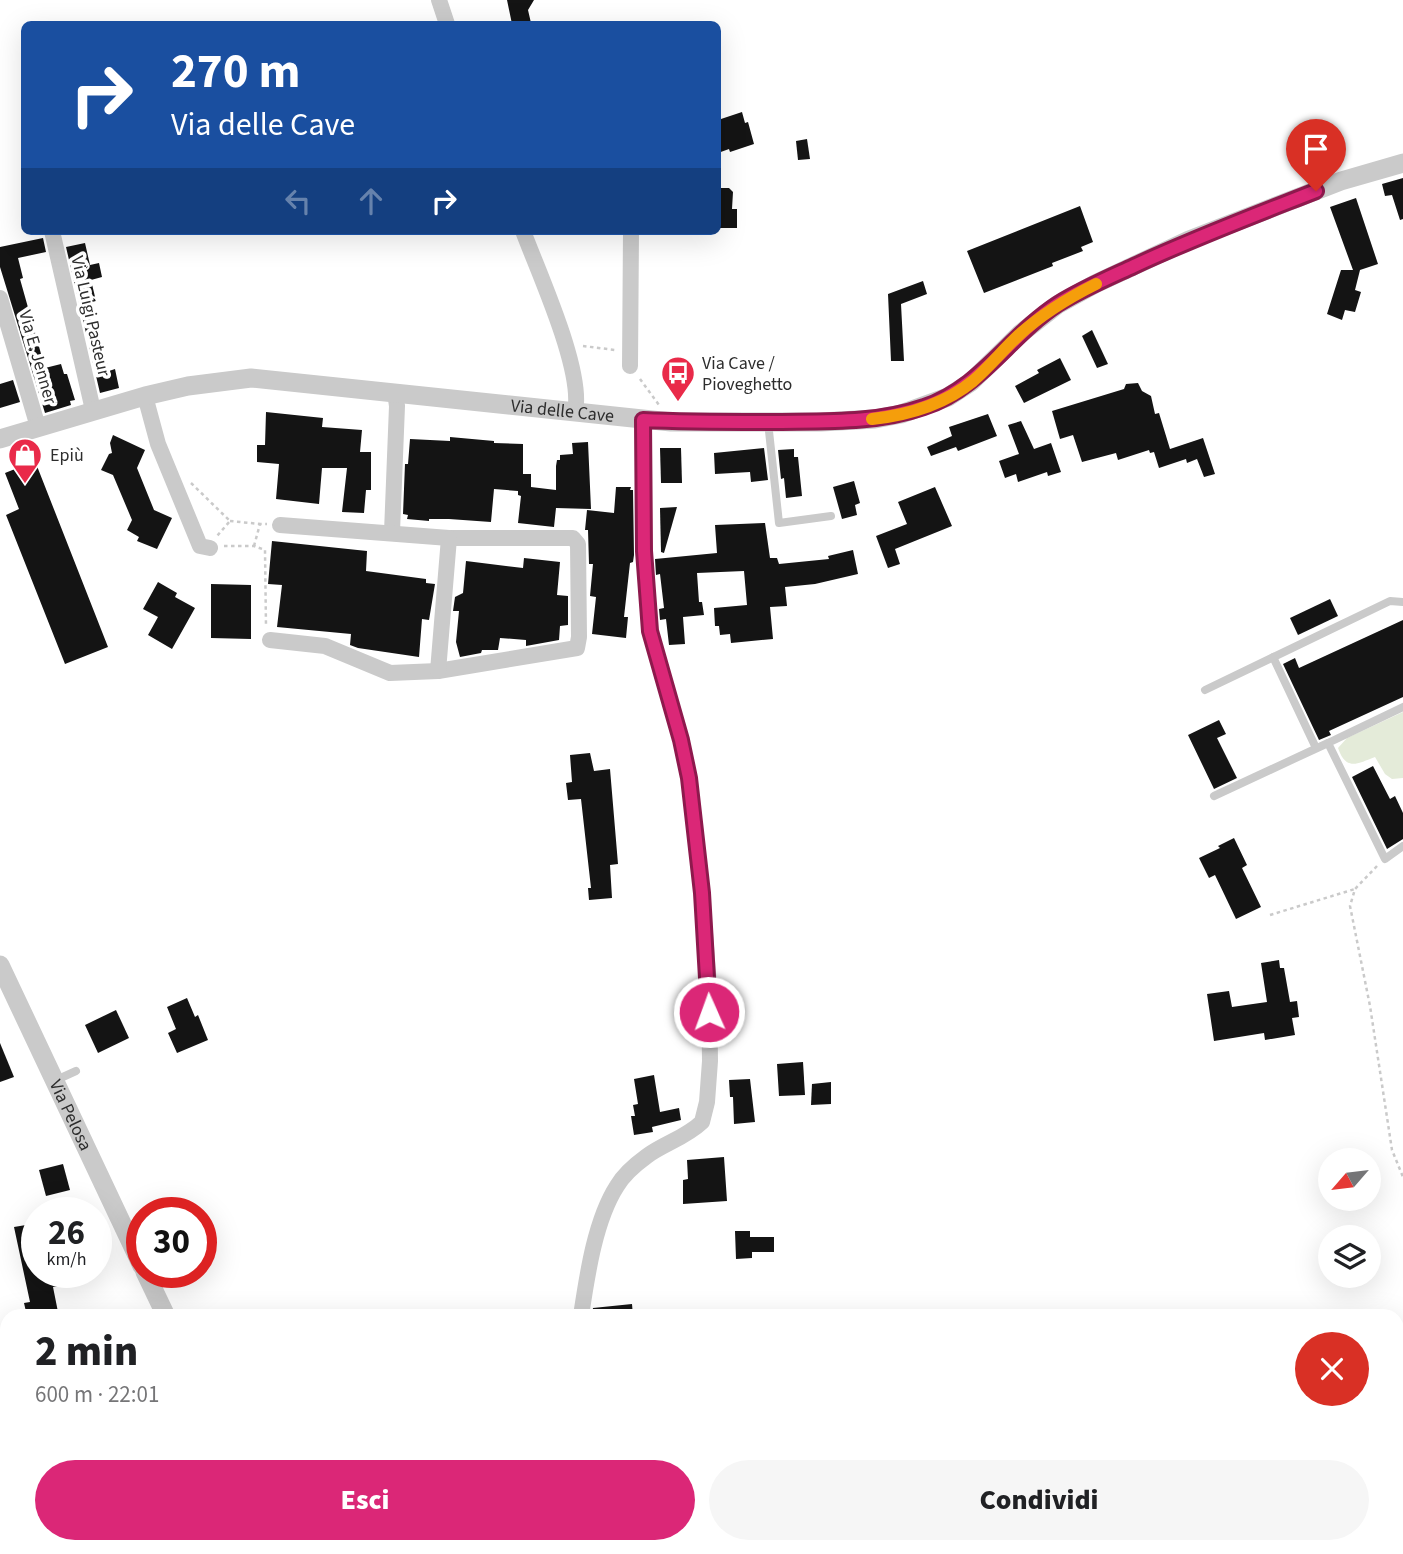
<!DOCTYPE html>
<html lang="it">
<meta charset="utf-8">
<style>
:root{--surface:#fff;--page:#f6f6f6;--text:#202124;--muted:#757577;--accent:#db2777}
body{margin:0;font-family:"Source Sans 3",sans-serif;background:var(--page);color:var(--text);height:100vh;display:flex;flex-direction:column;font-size:26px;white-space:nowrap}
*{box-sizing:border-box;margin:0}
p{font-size:23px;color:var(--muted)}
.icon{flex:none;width:38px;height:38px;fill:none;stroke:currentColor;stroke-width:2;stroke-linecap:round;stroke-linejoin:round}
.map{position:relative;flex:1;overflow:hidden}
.side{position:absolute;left:0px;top:1309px;width:1404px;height:245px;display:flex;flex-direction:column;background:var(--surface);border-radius:21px 21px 0 0;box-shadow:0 7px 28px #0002}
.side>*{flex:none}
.banner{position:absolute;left:21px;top:21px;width:700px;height:214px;border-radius:10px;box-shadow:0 7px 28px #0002;background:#1a4fa0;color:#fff;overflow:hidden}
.needle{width:46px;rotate:242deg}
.fabs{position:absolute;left:1318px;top:1148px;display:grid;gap:14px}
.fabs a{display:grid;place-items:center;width:63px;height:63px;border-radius:50%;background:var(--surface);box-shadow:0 7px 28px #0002;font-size:35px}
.speed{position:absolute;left:21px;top:1197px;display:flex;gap:14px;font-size:35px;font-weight:700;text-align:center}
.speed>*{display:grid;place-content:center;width:91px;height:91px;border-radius:50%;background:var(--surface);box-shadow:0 7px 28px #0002;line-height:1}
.speed small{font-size:18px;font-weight:400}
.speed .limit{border:10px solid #d22;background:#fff;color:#111}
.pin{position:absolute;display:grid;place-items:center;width:60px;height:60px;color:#fff;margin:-72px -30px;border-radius:50% 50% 50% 0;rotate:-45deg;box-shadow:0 0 7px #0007}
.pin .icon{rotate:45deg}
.me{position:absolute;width:77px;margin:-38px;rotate:358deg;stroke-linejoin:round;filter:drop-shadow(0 0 5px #0008)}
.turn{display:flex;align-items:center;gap:24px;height:147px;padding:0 35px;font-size:32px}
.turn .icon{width:91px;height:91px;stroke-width:2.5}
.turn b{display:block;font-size:49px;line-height:60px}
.lanes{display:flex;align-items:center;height:66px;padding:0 35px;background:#0003;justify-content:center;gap:35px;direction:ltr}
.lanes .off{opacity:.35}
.round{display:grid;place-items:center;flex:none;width:74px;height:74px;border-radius:37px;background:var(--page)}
.overview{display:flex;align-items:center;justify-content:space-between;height:119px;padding:0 35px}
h1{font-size:42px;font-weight:800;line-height:52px}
.action{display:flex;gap:14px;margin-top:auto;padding:14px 35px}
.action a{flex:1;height:80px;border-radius:42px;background:var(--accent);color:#fff;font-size:28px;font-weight:800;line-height:80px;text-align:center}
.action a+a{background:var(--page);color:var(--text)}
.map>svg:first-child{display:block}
.green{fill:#e4ebd9}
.building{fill:#141414}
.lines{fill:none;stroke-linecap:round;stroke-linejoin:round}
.path{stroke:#cacaca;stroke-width:2.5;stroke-dasharray:3.5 3.5;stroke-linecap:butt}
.service{stroke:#cacaca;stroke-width:8}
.minor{stroke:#cacaca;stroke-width:16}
.tertiary{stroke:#cacaca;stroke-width:19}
.route-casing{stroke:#8e194d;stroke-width:18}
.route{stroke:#db2777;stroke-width:12}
.slow{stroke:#f59e0b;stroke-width:12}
.labels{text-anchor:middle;stroke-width:7;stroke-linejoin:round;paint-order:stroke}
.street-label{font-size:18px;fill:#2d2d2d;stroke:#fff}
.poi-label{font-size:18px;fill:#2d2d2d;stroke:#fff;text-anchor:start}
</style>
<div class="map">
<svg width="1403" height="1554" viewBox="0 0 1403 1554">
<rect width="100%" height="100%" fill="#fff"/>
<g class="green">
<path d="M1403,712V778L1392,779L1385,774L1375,757C1357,764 1346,771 1338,748L1347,738Z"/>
<path d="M5,1363L7,1547H31L32,1554H0V1364Z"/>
</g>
<g class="building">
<path d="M507,0H534L528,10L531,23L512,24Z"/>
<path d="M742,112L745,123L748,122L754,144L730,152L729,149L718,153V120Z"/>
<path d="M807,139L810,159L798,160L796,141Z"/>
<path d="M1403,178V219L1400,220L1392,195L1385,196L1382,184Z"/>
<path d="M718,188H729L733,192L732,209H737V228H718Z"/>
<path d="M1356,198L1378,264L1360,270L1355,290L1361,292L1355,312L1345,310L1342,320L1327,314L1341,270H1353L1330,207Z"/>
<path d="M1080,206L1093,242L1081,247L1083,251L1052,263L1053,266L984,293L967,251Z"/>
<path d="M43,238L46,252L18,258L23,278L20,279L45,368L61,364L64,374H67L75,400L70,401L71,405L45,413L0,267V247Z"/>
<path d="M85,243L90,265L99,263L102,277L91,280L96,301L87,304L95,337L100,335L109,371L115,369L119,388L100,393L66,247Z"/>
<path d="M923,281L927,294L901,304L904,361H891L888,294Z"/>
<path d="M1092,330L1108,364L1097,368L1082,336Z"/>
<path d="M1060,358L1071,380L1024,403L1015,386L1039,373L1037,370Z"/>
<path d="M13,380L20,402L0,408V384Z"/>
<path d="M1138,383L1142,391L1151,396L1155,414L1159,413L1170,449L1203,438L1215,474L1204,477L1197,459L1187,463L1186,459L1159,468L1154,452L1150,453L1149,450L1118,460L1116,453L1082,462L1073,435L1060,439L1052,411L1124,389L1126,384Z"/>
<path d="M266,412L323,418L322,427L362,430L360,452H371V490H366L364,513L342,512L347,468H322L319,504L276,499L279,464L257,462V445H265Z"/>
<path d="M988,414L997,436L958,451L956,447L931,456L927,447L952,436L949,427Z"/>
<path d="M1021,421L1034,449L1051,443L1061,472L1048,476L1047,472L1018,482L1016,474L1005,478L999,461L1019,454L1008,425Z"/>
<path d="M113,435L145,450L137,468L154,510L172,518L157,549L137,541L139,537L127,530L132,520L113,475L101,470L109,454L112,453L110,443Z"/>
<path d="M450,437L494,441V443L523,444V474H531V487L556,490V466L557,460H560V455L573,454L572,443L588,442L591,509L556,508L554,527L518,523L521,496L518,495V491L494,489L491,522L449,519H429V521L407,519L408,515L403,514L405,464H408L410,439L450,441Z"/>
<path d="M660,448H681L682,483H661Z"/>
<path d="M764,448L768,480L751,482L750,472L715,474L714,453Z"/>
<path d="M794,449V457H798L802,496L786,498L784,478L781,479L778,450Z"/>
<path d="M35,461L108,647L65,664L6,515L19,509L5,473Z"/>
<path d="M854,481L860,503L855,505L857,515L842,519L833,487Z"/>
<path d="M616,487H631L630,490H633L634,555L633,562L630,563L624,617H628L626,638L592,634L596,597L590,596L593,564H589L588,530H585L587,510L614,513Z"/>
<path d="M935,487L952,526L895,549L900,564L888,568L876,536L907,524L898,502Z"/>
<path d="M677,507L664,553L661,552L660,508Z"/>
<path d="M765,523L770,558H777L779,564L829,559L828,556L853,550L858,574L815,584L785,587L787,606L770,607L773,639L731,643L730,634L720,635L719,626H715L714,608L747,605L744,571L697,573L699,602H702L704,615L683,617L685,644L669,645L666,619L660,620L659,609L664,608L660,574L656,575L655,559L717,553L715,525Z"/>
<path d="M272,541L367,551L366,571L426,579V583L435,584L429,620L422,619L419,657L358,648L350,645L351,634L277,627L282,585L268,584Z"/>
<path d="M524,558L560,562L557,595L568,596V625L560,626L559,640L526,646V640L500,638L498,650H482L481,653L460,657L456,642L459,611H453L455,597L463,593L466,561L523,568Z"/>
<path d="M158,582L177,593L175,597L195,608L172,649L148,635L158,617L143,609Z"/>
<path d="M211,584L251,585V639L211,638Z"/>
<path d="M1330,599L1338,616L1298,635L1290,618Z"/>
<path d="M1403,620V697L1329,731L1331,735L1319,740L1283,664L1295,658L1299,668Z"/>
<path d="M1219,720L1226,734L1217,738L1237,778L1214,789L1188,735Z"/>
<path d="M590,753L594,771L610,769L618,864L610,865L612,898L589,900L588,888H591L581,799L568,800L566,783L572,782L570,755Z"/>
<path d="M1373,766L1390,799L1395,796L1403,813V839L1387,849L1352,777Z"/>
<path d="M1234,838L1247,865L1242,868L1261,907L1236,919L1215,875L1209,878L1199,858L1220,848L1218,846Z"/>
<path d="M1279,960L1280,968H1284L1290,1002L1297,1001L1299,1017L1292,1018L1295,1035L1265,1040L1264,1033L1214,1041L1207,994L1229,991L1232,1007L1267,1002L1261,963Z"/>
<path d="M187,998L195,1017L198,1015L208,1040L177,1053L168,1033L176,1029L167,1007Z"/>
<path d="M116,1010L129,1038L98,1053L85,1025Z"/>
<path d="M0,1043L14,1077L0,1082Z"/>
<path d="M803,1062L805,1095L779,1096L777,1064Z"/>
<path d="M654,1075L660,1112L679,1108L681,1120L652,1127L653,1132L634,1135L631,1116H635L633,1105L638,1104L634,1079Z"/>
<path d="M750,1079L755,1122L734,1124L733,1097H730L729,1080Z"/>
<path d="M831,1082V1104L811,1105L812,1084Z"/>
<path d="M724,1157L727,1201L683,1204V1180L688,1179L687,1160Z"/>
<path d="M63,1164L70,1190L46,1196L39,1170Z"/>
<path d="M32,1224L37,1248V1272H63L65,1285L53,1287L58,1312L27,1316L24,1303L30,1302L14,1227Z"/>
<path d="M735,1231H750V1237H774V1252H752V1258L736,1259Z"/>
<path d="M632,1304L633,1316H592L593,1308Z"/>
</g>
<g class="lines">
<g class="path">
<path d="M583,346L615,350"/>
<path d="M640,379L659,405"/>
<path d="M191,483L230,521L217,536"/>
<path d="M230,521L260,524"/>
<path d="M224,546H254L265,550L266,627"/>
<path d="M254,546L260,524H267"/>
<path d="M1377,866L1355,889L1350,906L1370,1006L1392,1150L1403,1177"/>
<path d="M1270,915L1355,889"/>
<path d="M0,1423L7,1432"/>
<path d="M23,1547L24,1554"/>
</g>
<g class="service">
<path d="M768,422L779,523L831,516"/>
<path d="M1273,657L1316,748"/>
<path d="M1205,690L1390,601L1403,602"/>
<path d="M1403,707L1328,743L1385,859L1403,846"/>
<path d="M1214,796L1328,743"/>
<path d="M54,1081L76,1071"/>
</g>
<g class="minor">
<path d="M439,0L447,24"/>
<path d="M52,231L93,410"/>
<path d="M523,231C539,274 584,371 575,412"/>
<path d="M0,298L38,427"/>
<path d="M630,366L631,231"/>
<path d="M145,396L158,444L200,546L210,548"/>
<path d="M392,532L397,406L395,392"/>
<path d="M270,640L325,646L390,673L438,671L577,648L579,637L578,544L573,538H449L280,525"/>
<path d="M438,671L449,538"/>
<path d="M581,1316C587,1276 595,1220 617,1186C624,1174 636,1164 647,1156C665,1143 685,1138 702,1122L707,1102L710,1061L709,986L702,893L689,778L681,740L650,631L644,551L643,420"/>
<path d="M581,1547L587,1554"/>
<path d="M462,1554L482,1547"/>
<path d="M616,1554L632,1547"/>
</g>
<g class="tertiary">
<path id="s1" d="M0,439L145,396L188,386L251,378L671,422H821L875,419L901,414L948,397L971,382L1020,334L1057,305L1095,284L1189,240L1341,181L1403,163"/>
<path id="s2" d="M0,965L142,1266"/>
<path d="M145,1272L166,1316"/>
<path d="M275,1547L278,1554"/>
</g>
</g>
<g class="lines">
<g class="route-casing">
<path id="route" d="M709,1012L702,893L689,778L681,740L650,631L644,551L643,420C686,422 728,422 771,422C822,421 875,424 924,407C980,389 1010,335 1058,304C1082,289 1108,278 1134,266C1194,238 1255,215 1316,191"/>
</g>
<use href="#route" class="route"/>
<path class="slow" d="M872,419C908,415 945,404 973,381C989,367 1003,350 1019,335C1042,314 1068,298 1096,284"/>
</g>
<defs>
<g id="bus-pin" transform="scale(1.75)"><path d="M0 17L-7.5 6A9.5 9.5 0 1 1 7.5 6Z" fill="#e92a49" stroke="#fff"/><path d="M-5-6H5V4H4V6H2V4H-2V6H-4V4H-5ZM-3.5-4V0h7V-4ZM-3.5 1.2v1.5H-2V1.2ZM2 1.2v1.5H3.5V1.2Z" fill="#fff"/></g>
<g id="shop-pin" transform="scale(1.75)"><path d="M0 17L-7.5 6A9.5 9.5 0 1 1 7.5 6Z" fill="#e92a49" stroke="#fff"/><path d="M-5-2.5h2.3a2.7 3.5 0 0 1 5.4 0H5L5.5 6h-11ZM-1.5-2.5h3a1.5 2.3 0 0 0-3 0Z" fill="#fff"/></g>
</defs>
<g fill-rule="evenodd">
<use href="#bus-pin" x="678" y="373"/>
<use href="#shop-pin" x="25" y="455"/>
</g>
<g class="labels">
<g class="street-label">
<text transform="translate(91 316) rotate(77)" y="6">Via Luigi Pasteur</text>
<text transform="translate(38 357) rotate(74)" y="6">Via E. Jenner</text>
<text dy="6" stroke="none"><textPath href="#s1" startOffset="572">Via delle Cave</textPath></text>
<text dy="6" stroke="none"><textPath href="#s2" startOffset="166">Via Pelosa</textPath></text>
</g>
<g class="poi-label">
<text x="702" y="369">Via Cave /<tspan x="702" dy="21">Pioveghetto</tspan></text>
<text x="50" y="461">Epiù</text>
</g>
</g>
</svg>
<div class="fabs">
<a><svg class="needle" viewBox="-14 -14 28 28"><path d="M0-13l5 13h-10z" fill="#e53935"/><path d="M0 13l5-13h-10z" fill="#757577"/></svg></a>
<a><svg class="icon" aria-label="layers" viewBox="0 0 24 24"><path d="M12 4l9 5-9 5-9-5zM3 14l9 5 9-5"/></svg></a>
</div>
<div class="speed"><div>26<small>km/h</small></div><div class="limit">30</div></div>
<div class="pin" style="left:1316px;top:191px;background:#d93025"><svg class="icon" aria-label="arrive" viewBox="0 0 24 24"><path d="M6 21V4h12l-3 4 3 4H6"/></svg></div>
<svg class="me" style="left:709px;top:1012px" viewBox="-20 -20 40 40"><circle r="17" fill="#db2777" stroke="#fff" stroke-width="3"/><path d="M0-11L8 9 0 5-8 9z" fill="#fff"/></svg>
<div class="banner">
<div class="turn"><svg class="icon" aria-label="right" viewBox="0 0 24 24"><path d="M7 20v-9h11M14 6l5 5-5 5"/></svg><div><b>270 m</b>Via delle Cave</div></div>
<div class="lanes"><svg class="icon off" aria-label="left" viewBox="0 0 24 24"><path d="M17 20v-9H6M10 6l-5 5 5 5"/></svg><svg class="icon off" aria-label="ahead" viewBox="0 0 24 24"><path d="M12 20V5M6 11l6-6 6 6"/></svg><svg class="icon" aria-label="right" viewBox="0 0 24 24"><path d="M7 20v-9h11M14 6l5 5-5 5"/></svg></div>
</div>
<section class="side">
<div class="overview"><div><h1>2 min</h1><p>600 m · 22:01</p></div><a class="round" style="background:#d93025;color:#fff"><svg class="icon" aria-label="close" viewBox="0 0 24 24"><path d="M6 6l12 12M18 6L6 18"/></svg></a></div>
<div class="action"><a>Esci</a><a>Condividi</a></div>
</section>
</div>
